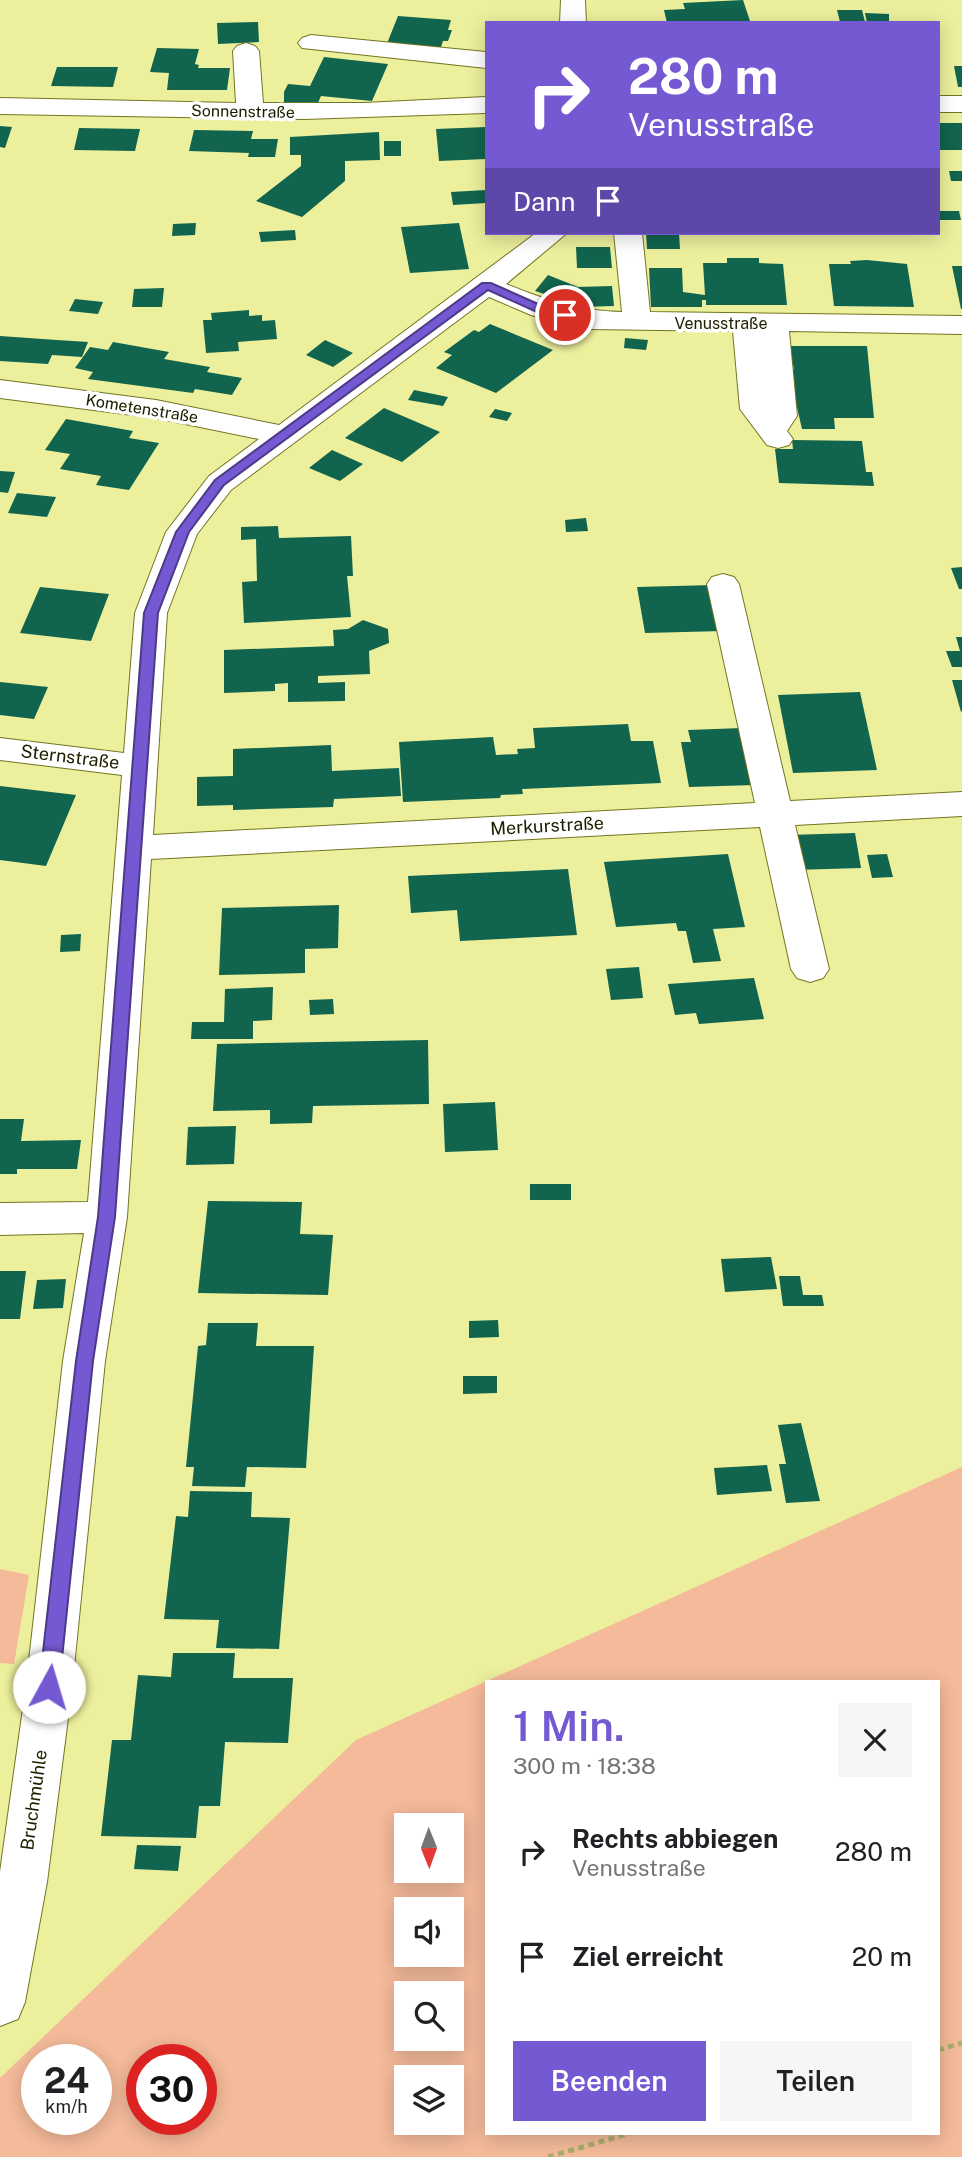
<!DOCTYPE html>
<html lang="de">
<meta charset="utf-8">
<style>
:root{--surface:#fff;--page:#f6f6f6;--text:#202124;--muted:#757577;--accent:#7559d3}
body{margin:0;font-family:"Public Sans",sans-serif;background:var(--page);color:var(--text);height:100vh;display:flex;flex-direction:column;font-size:26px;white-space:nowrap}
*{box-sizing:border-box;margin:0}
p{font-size:23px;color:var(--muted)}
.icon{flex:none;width:38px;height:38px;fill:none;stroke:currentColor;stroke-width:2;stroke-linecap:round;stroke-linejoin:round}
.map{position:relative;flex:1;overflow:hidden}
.sheet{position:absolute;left:485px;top:1680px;width:455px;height:455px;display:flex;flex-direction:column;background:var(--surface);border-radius:0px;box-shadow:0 4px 18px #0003}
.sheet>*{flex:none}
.banner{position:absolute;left:485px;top:21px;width:455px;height:214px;border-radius:0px;box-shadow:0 4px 18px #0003;background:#7559d3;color:#fff;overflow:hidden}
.needle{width:46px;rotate:179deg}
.tools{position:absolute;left:394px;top:1813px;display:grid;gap:14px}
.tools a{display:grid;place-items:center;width:70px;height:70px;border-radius:0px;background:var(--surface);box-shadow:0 4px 18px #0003;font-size:35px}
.speed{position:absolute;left:21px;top:2044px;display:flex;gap:14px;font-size:35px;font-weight:700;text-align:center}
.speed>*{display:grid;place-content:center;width:91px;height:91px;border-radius:50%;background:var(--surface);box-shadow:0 4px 18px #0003;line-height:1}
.speed small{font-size:18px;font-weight:400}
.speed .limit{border:10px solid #d22;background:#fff;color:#111}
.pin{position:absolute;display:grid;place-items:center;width:60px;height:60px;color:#fff;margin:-30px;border:4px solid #fff;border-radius:50%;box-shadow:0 2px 7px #0007}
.me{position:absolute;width:77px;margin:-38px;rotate:6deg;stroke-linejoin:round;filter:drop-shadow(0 0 5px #0008)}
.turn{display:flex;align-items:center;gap:24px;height:147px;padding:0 28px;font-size:32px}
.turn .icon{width:91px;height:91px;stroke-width:2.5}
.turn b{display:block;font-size:49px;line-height:60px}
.then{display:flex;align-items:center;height:66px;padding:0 28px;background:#0003;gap:14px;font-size:26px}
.round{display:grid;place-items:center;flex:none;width:74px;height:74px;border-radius:0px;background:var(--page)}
.headline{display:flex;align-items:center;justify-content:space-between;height:119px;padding:0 28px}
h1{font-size:42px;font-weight:600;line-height:52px;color:var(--accent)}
.cta{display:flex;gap:14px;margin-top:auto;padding:14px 28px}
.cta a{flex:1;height:80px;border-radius:0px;background:var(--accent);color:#fff;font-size:28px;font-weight:600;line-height:80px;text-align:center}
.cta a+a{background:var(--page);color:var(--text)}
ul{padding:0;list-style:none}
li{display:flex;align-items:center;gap:21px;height:105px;padding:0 28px}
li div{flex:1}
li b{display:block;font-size:26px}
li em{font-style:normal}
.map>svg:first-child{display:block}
.green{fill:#f4ba9a;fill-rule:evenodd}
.building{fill:#11644e}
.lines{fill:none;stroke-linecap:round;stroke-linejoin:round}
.minor-casing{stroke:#747520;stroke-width:2}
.path{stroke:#abad6b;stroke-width:5;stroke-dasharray:6 4.5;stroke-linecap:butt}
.minor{fill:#fff;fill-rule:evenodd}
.route{fill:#7559d3;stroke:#4c3a89;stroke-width:2}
.labels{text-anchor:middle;stroke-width:7;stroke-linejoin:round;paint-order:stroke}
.far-street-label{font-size:16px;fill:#202000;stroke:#fff}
.street-label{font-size:18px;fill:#202000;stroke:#fff}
</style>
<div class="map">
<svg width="962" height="2157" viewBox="0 0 962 2157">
<rect width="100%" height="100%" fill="#ecef9c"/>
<g class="green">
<path d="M962,1467V2157H0V2078L356,1740ZM486,1682H938V2133H486ZM406,1825H452V1871H406ZM406,1909H452V1955H406ZM406,1993H452V2039H406ZM37,2060H96V2119H37ZM142,2060H201V2119H142ZM406,2077H452V2123H406Z"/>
<path d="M0,1569L29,1575L14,1664L0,1663Z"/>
</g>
<g class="building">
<path d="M743,0L750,21L667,23L664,10L685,9L683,3Z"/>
<path d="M837,10H862L865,22H840Z"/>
<path d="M865,13L889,14V23H867Z"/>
<path d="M398,16L451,20L448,30H452L448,41H443L440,50L386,46Z"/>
<path d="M258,22L259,42L218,44L217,23Z"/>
<path d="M157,48L199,49L195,64L199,65L198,68H230L227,90H167L169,73L150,72Z"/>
<path d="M324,57L388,64L372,101L321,96L317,105L284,104V92L288,84L310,86Z"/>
<path d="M954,66H962V87H958Z"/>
<path d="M57,67H118L113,87L51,86Z"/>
<rect x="938" y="123" width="24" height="27"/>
<path d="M0,126L12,127L5,148L0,147Z"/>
<path d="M486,127V159L439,161L436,129Z"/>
<path d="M79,128L140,129L135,151L74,150Z"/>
<path d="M194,130L253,131L251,139H278L275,157H248L249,153L189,151Z"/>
<path d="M379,132L380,160L345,161V181L302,217L256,201L301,166V155H290V137Z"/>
<rect x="384" y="141" width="17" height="15"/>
<path d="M949,171H962V181H951Z"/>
<path d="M486,190V203L453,205L451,192Z"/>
<path d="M938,211H959L961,220H940Z"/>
<path d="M196,223L195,235L172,236L173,224Z"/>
<path d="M459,223L469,269L410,273L401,227Z"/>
<path d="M295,230L296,240L261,242L259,232Z"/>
<path d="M646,233H679L680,249H647Z"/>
<path d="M576,247H610L612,268H577Z"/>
<path d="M727,258H759V263L783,264L787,305H706V300H702V307H651L649,268H682L683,292L705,295L703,263H727Z"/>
<path d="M867,260L907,264L914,307L834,306L829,264H851L850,261Z"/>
<path d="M952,266H962V309H961Z"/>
<path d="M548,275L578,287L612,286L614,306L580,307L578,287L565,303L549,299L551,296L535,291Z"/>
<path d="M164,288L162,307H132L134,289Z"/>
<path d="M75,299L103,302L98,314L69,311Z"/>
<path d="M249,310V316L262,315V321L275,320L277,339L238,342L239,351L206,353L203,320H212L211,313Z"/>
<path d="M490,324L553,350L496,393L436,368L452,355L444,352L474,330L479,332Z"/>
<path d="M0,336L57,340L88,342L82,357L52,355L48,364L0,361Z"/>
<path d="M625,338L648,340L646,350L624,348Z"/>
<path d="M325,340L353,353L333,367L306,355Z"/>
<path d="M113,342L169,352L164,359L210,367L207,372L242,378L232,395L195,389L193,393L88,379L93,372L75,368L90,347L108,350Z"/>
<path d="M788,346H867L874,418H834L835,429H802L796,403L788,391H795L794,380H790L788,369H794Z"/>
<path d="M414,390L448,397L443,406L408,400Z"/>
<path d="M384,408L440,432L402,462L345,438Z"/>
<path d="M495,409L512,413L507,421L489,417Z"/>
<path d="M66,419L133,431L129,438L159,443L129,490L96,485L101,476L60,469L70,454L45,450Z"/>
<path d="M792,440L862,441L866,472H872L874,486L779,483L775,449H793Z"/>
<path d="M332,450L363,464L340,481L309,468Z"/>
<path d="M0,471L15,472L8,493L0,492Z"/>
<path d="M17,493L56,497L47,517L8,513Z"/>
<path d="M586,518L588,531L566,532L565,520Z"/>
<path d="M278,526L279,538L351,536L353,576H347L351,617L244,623L242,582L257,581L256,539L241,540V527Z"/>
<path d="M962,567V589H959L951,568Z"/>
<path d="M714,585L723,631L645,633L637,587Z"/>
<path d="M40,587L109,594L91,641L20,633Z"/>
<path d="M363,620L388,629L389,643L369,651L370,674L318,676V683L345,682V701L288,702V683L275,684V691L224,693V650L334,646L333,630L348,629Z"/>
<path d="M956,637H962V667H952L946,651H960Z"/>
<path d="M952,680H962V711L961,712Z"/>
<path d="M0,682L48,687L34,719L0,715Z"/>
<path d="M860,692L877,770L793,773L778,695Z"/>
<path d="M628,724L631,741H653L661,783L522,789L523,794L501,795L500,798L403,802L399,742L493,737L496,755L518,754L517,749L535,748L533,728Z"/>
<path d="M742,728L755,785L689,787L681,742H691L688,730Z"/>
<path d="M331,745L332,771L399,768L401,796L334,799L333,807L233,810V805L197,806V777L233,776V749Z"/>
<path d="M0,786L76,795L46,866L0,860Z"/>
<path d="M855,833L861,868L794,870L788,835Z"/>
<path d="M728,854L745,927L713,929L721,961L693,963L686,931H678L676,923L616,927L604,862Z"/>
<path d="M887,854L893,877L872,878L867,855Z"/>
<path d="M568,869L577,935L460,941L457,910L411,913L408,876Z"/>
<path d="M339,905L338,948L305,949V973L219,975L222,908Z"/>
<path d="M81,934L80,951L60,952L61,935Z"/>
<path d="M639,967L643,998L611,1000L606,969Z"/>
<path d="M754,978L764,1019L699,1024L696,1013L675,1015L668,984Z"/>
<path d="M273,987L272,1020L253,1021V1039H191L192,1022H224L225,989Z"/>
<path d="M333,999L334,1014L310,1015L309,1000Z"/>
<path d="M428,1040L429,1104L313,1106L312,1123L270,1124V1110L213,1111L217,1044Z"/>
<path d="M495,1102L498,1150L445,1152L443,1104Z"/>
<path d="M0,1119H24L21,1141L81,1140L77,1169H17V1174H0Z"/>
<path d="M236,1126L234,1164L186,1165L188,1127Z"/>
<rect x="530" y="1184" width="41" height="16"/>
<path d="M208,1201L302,1202L300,1234L333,1235L328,1295L198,1293Z"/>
<path d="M771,1257L777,1289L725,1292L721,1259Z"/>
<path d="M0,1271H26L20,1319H0Z"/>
<path d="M779,1276H800L803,1295H822L824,1306H783Z"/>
<path d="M66,1279L63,1308L33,1309L37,1280Z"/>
<path d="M498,1320L499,1337L469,1338V1321Z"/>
<path d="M208,1323H258L256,1346H314L306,1468L247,1467L245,1487L192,1486L194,1467H186L198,1346L206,1345Z"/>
<path d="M463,1376H497V1393L463,1394Z"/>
<path d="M801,1423L820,1501L786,1503L779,1464H786L778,1425Z"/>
<path d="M767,1465L772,1491L717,1495L714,1468Z"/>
<path d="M190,1491L252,1492L251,1517L290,1518L279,1649L216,1648L219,1620L164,1619L176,1516L188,1517Z"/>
<path d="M173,1653H235L233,1678H293L288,1743L225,1742L220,1806H199L196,1838L101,1836L112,1740H131L138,1675L171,1677Z"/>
<path d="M137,1845L181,1846L178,1871L134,1869Z"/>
</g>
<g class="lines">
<g class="minor-casing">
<g id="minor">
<path d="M561,0H585L586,23H560Z"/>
<path d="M311,35L486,52V68L302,48L298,43L302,38Z"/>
<path d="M246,43L255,46L259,51L263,103H364L486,97V113L304,119L0,114V98L236,103L233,51L237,46Z"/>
<rect x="938" y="96" width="24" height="16"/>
<path d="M536,233H567L506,284C545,300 579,311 622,312L614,233H642L650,312L962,316V334L789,331L797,416L787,431L793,439L789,445L778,448L767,445L740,409L733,331L589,329L531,315L489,297L231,490L197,534L167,613L153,835L755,803L707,584L712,577L723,574L734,577L739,584L790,801L962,792V816L795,825L829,969L823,978L810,982L797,978L791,969L760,827L151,859L127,1217L105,1361L72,1687L47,1882L25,2002L18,2019L0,2026V1872L26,1687L63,1361L84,1233L0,1235V1203L88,1202L122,775L0,760V738L124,753L135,613L166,532L209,476L259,439L156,418L0,398V380L156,400L279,425Z"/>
</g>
</g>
<g class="path">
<path d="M938,2050L962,2043"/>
<path d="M548,2157L631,2133"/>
</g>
<use href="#minor" class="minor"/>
</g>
<path class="route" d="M482,283H491L545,307L571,315L565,318L537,312L488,290L224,485L189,532L158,613L115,1217L93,1361L59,1687L56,1693L49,1696L42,1693L39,1687L76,1361L98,1217L144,613L176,532L215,480Z"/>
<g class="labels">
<g class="far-street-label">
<text transform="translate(243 111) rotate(1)" y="6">Sonnenstraße</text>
<text x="721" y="329">Venusstraße</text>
<text transform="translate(142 408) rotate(9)" y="6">Kometenstraße</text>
</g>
<g class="street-label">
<text transform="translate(70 757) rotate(7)" y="6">Sternstraße</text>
<text transform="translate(547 826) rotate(-3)" y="6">Merkurstraße</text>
<text transform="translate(34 1800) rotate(-82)" y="6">Bruchmühle</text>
</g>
</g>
</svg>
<div class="tools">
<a><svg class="needle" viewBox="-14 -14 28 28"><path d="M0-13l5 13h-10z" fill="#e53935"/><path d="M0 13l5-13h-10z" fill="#757577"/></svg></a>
<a><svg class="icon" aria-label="sound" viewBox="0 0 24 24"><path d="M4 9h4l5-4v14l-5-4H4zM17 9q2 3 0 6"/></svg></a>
<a><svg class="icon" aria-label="search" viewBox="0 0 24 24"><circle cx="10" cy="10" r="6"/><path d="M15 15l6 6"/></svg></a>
<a><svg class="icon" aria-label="layers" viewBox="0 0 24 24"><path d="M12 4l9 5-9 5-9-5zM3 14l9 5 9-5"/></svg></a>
</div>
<div class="speed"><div>24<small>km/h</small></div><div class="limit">30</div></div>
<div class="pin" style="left:565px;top:315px;background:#d93025"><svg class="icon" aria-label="arrive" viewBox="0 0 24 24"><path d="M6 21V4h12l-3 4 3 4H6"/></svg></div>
<svg class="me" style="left:49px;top:1687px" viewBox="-20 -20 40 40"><circle r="19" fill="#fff"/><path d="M0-13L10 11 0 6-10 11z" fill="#7559d3"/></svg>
<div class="banner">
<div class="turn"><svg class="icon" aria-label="right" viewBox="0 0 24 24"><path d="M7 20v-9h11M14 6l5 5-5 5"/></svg><div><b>280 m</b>Venusstraße</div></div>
<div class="then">Dann<svg class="icon" aria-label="arrive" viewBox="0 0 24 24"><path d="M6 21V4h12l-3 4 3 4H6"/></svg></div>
</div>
<section class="sheet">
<div class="headline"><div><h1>1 Min.</h1><p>300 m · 18:38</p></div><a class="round"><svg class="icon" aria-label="close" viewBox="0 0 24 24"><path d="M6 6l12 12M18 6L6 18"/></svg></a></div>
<ul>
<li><svg class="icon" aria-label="right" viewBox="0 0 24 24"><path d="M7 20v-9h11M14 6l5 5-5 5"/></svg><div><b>Rechts abbiegen</b><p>Venusstraße</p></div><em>280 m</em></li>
<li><svg class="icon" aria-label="arrive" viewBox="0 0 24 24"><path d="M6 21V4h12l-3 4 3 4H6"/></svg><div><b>Ziel erreicht</b></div><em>20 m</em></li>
</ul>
<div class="cta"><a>Beenden</a><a>Teilen</a></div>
</section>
</div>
